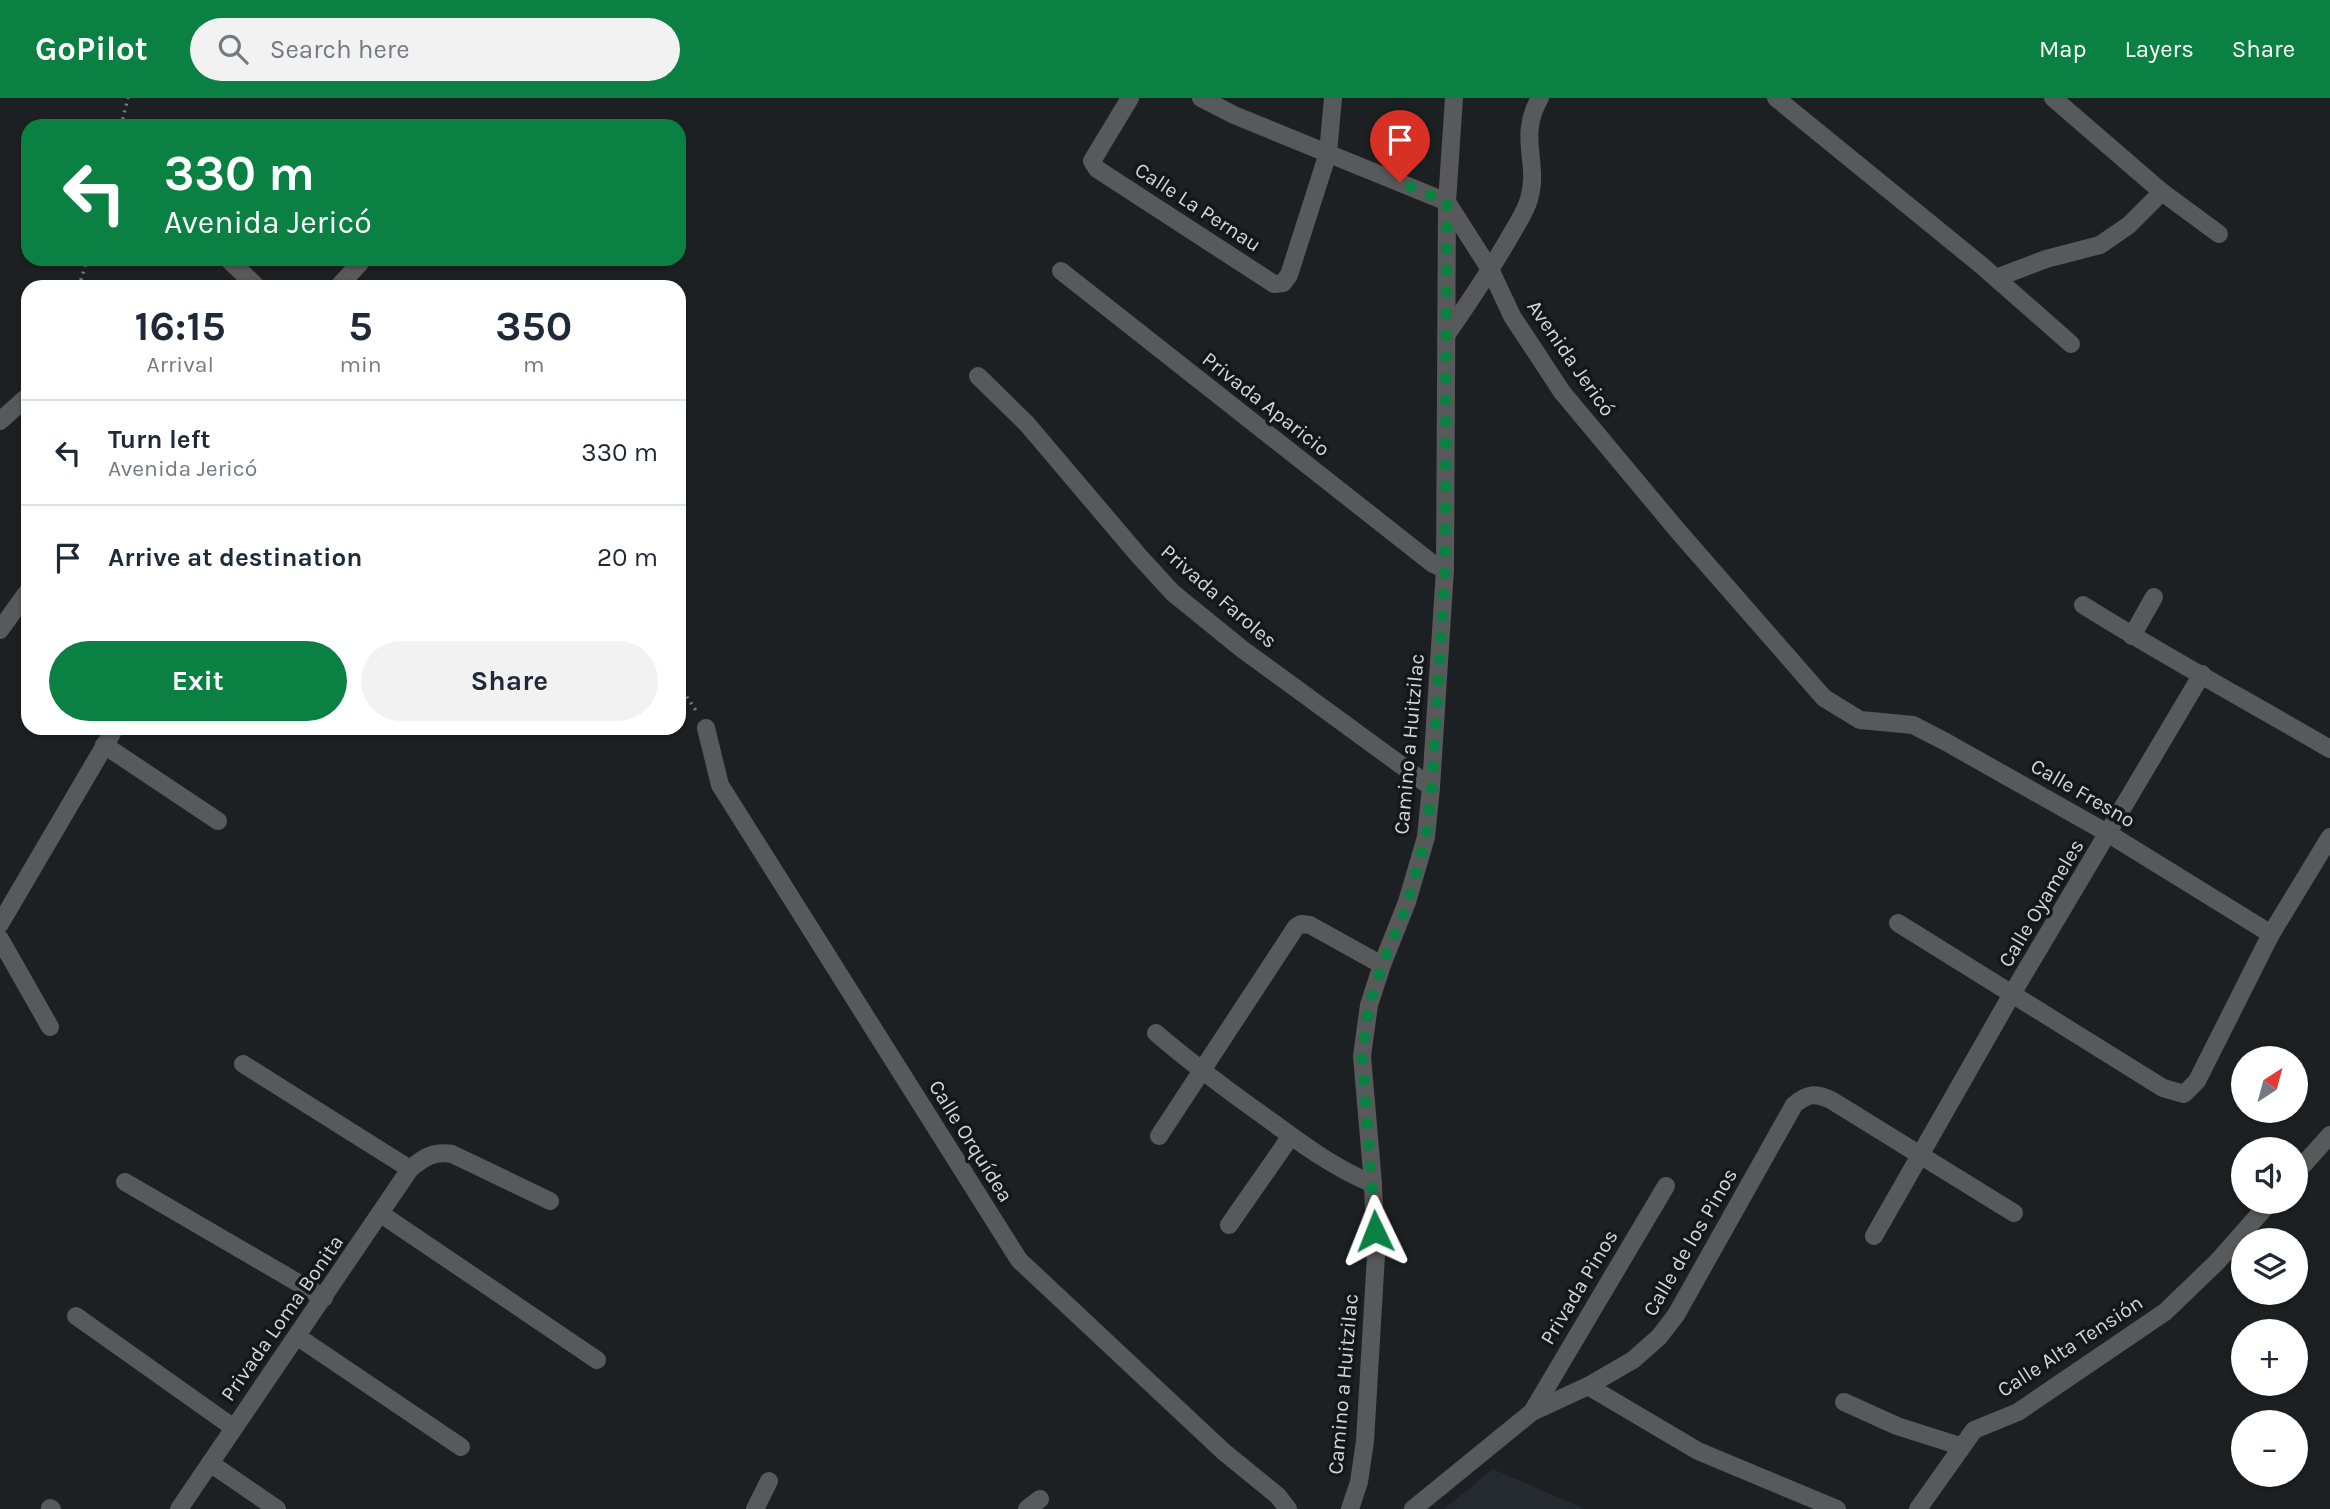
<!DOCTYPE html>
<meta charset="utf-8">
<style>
:root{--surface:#fff;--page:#f2f2f3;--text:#1f2937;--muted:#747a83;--line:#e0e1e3;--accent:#0b8043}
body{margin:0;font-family:Karla,sans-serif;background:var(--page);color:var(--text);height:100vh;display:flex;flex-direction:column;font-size:26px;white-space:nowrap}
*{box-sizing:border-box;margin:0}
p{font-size:23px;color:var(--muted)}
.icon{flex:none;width:38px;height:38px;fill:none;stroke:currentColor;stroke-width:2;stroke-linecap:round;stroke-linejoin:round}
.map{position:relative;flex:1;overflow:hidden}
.sheet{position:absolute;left:21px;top:182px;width:665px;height:455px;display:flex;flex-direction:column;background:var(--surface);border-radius:21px;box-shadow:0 2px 5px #0004}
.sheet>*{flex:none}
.guide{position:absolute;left:21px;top:21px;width:665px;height:147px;border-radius:21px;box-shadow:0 2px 5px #0004;background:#0b8043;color:#fff;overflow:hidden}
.needle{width:46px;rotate:36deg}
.controls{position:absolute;left:2231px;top:948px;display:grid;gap:14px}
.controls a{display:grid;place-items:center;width:77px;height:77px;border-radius:50%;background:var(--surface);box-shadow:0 2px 5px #0004;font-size:35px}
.pin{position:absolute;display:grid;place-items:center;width:60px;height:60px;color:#fff;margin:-72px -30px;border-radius:50% 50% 50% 0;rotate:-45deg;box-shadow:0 0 7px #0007}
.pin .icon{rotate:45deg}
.me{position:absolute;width:77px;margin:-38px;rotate:358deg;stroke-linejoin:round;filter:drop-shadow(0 0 5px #0008)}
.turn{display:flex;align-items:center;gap:24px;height:147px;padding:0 28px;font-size:32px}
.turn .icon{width:91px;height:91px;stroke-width:2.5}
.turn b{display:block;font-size:49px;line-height:60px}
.eta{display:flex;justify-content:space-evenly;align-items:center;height:119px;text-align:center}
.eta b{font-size:42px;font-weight:700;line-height:49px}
.button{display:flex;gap:14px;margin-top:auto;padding:14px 28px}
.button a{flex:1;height:80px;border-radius:42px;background:var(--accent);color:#fff;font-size:28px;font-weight:700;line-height:80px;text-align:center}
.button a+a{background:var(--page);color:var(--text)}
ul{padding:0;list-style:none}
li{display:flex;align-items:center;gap:21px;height:105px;padding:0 28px;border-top:2px solid var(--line)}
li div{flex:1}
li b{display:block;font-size:26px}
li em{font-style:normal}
header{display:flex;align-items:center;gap:42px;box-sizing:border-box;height:98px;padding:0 35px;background:var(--accent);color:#fff}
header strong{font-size:33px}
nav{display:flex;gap:38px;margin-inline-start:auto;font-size:24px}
.search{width:490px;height:63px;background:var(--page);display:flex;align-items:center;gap:18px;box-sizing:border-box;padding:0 24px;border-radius:38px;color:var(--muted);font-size:26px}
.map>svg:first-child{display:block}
.built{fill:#242a30}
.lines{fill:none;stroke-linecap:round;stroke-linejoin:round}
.path{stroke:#787a7c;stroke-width:3.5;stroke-dasharray:2 5;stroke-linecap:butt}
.minor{stroke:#58595a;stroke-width:18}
.route{stroke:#0b8043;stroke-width:12;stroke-dasharray:0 21.6}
.labels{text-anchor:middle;stroke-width:7;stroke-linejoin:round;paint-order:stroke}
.street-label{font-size:21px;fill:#d5d6d8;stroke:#141719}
</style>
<header>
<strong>GoPilot</strong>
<div class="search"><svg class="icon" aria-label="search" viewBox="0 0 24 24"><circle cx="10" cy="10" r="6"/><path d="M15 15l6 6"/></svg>Search here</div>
<nav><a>Map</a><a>Layers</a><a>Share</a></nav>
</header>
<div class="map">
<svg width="2330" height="1411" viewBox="0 0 2330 1411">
<rect width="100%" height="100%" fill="#1d2022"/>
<path class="built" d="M1493,1371L1585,1411H1444Z"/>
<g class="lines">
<g class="path">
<path d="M121,28L128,0"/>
<path d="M79,189L87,161"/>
<path d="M679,587L697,614"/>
</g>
<g class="minor">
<path d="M1130,0L1092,63L1097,71L1274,186L1283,185L1289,177L1328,55L1333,0"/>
<path d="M1201,0L1234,17L1447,104L1491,173L1512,218L1562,294L1678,433L1824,600L1860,622L1913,627L1946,644L2109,736L2271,836"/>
<path d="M1776,0L1981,167L2071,246"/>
<path d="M2162,94L2219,136"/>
<path d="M228,161L257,189"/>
<path d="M1061,173L1433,466L1445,471"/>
<path d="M1996,180L2046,161L2100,147L2129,127L2162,94L2053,0"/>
<path d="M338,189L360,165"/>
<path d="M1447,236C1470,203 1492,170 1512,135C1518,124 1526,113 1529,101C1540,65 1517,39 1540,0"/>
<path d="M978,278L1027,326L1139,458L1173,495L1242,551L1431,689"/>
<path d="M0,323L28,298"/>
<path d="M2083,507C2164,558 2248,603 2330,651"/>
<path d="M0,532L28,493"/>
<path d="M2132,538L2154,499"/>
<path d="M706,630L720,687L1019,1162L1224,1354L1278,1398L1288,1411"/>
<path d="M104,647L218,723"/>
<path d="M1898,825L2163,990L2184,996L2197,983L2271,836L2330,739"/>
<path d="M0,826L115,630"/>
<path d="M0,841L50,929"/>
<path d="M1156,935C1192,966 1230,994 1268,1021C1302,1046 1334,1070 1373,1086"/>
<path d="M243,966L410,1071"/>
<path d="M1159,1038L1296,829L1301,826L1310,827L1382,867"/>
<path d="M2296,1075L2330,1037"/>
<path d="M125,1084L324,1200"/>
<path d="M381,1116L597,1262"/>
<path d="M1229,1127L1291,1038"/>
<path d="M1874,1138L2012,896L2202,576"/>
<path d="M76,1218L234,1330"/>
<path d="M298,1239L461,1349"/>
<path d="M1588,1288L1698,1353L1837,1411"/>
<path d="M1844,1304L1897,1328L1960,1348"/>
<path d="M1532,1314L1666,1088"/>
<path d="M210,1365L277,1411"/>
<path d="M50,1410L52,1411"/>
<path d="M179,1411L410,1071C424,1059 434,1053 452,1056L550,1103"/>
<path d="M755,1411L769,1383"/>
<path d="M1027,1411L1040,1401"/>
<path d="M1350,1411L1359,1384L1365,1343L1376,1157L1373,1086L1362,958L1369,907L1382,867L1407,804L1426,739L1431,689L1445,471L1447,104L1454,0"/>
<path d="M1413,1411L1532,1314L1588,1288L1633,1262L1659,1239L1676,1217L1794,1007C1808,995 1815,995 1831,1002L2014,1115"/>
<path d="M1918,1411L1974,1332L2018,1314L2165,1214L2217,1164L2270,1104"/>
</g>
</g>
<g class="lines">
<path class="route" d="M1375,1133L1362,958L1369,907L1382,867L1408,804L1426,739L1432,689L1445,471L1447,104L1400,84"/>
</g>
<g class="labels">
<g class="street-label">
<text transform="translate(1198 109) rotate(33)" y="7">Calle La Pernau</text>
<text transform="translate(1571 260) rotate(55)" y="7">Avenida Jericó</text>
<text transform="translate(1266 306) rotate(38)" y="7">Privada Aparicio</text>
<text transform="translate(1219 498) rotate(41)" y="7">Privada Faroles</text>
<text transform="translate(1409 646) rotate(-85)" y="7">Camino a Huitzilac</text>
<text transform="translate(2083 695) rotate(30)" y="7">Calle Fresno</text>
<text transform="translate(2041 805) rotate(-59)" y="7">Calle Oyameles</text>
<text transform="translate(971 1043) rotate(58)" y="7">Calle Orquídea</text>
<text transform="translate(1690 1144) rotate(-60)" y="7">Calle de los Pinos</text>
<text transform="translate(1579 1189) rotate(-59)" y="7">Privada Pinos</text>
<text transform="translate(282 1220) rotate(-55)" y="7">Privada Loma Bonita</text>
<text transform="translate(2070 1248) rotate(-33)" y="7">Calle Alta Tensión</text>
<text transform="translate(1343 1286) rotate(-85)" y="7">Camino a Huitzilac</text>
</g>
</g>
</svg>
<div class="controls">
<a><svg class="needle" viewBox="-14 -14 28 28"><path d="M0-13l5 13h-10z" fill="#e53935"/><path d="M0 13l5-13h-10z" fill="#747a83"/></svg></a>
<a><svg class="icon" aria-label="sound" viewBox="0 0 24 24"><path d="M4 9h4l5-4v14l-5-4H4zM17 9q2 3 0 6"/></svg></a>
<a><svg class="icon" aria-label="layers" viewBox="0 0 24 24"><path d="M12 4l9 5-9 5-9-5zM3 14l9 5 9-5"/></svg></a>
<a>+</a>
<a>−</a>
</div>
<div class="pin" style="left:1400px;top:84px;background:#d93025"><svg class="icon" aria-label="arrive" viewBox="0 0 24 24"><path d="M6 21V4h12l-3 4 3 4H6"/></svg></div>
<svg class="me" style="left:1375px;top:1133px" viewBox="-20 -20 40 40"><path d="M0-17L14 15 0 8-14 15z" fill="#0b8043" stroke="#fff" stroke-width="4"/></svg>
<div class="guide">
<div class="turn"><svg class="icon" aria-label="left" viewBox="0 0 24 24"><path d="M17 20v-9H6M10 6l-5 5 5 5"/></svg><div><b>330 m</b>Avenida Jericó</div></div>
</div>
<section class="sheet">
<div class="eta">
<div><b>16:15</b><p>Arrival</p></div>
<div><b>5</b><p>min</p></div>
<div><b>350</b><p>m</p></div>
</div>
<ul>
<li><svg class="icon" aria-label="left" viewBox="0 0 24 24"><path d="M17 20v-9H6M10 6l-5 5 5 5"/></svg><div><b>Turn left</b><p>Avenida Jericó</p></div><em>330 m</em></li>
<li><svg class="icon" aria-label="arrive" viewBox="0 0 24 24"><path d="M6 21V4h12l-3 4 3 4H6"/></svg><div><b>Arrive at destination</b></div><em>20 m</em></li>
</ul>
<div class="button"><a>Exit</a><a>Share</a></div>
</section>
</div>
